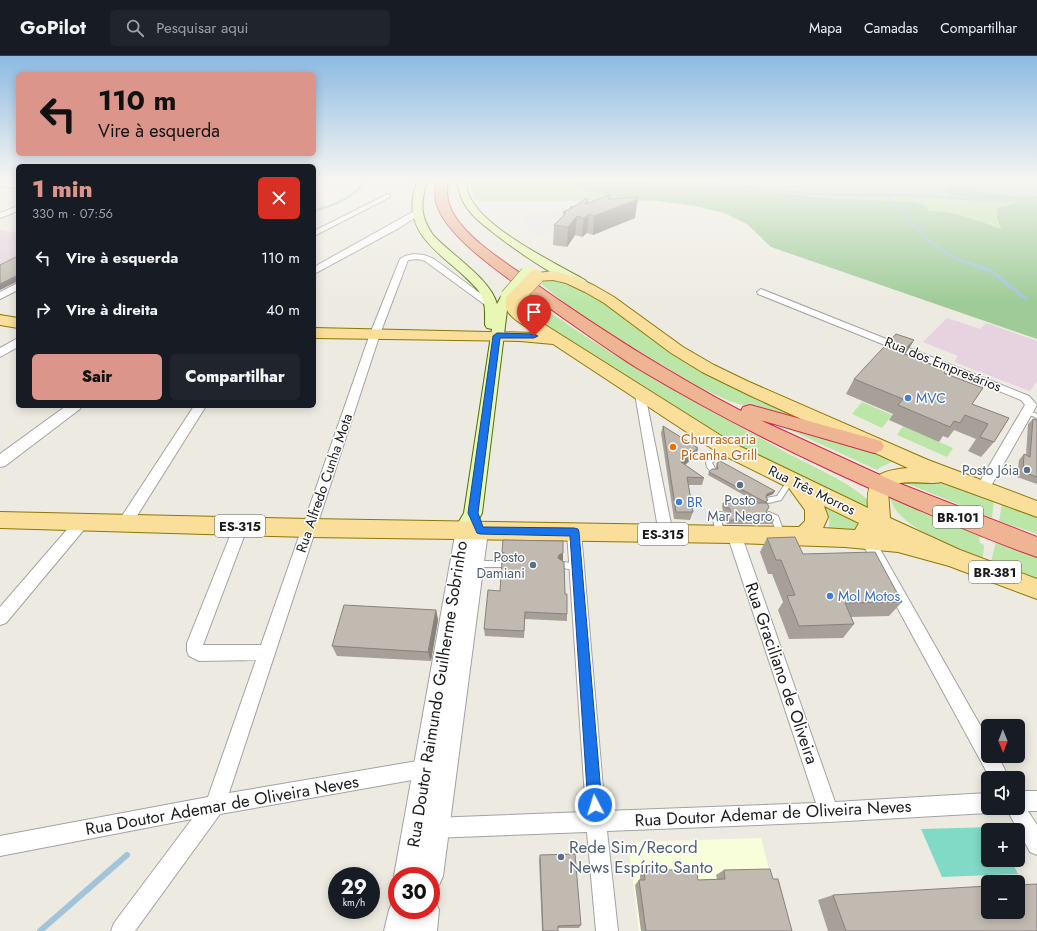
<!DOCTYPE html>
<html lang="pt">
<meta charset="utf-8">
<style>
:root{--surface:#171b24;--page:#20242c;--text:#f1f3f6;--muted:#9ea1a6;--line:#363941;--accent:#db958a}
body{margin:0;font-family:Jost,sans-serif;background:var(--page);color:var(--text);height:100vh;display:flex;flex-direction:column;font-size:15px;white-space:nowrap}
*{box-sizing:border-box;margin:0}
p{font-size:13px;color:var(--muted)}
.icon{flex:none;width:22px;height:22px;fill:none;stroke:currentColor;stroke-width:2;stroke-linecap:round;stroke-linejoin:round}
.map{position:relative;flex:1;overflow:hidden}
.side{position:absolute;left:16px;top:108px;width:300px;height:244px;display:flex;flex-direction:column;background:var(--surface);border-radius:6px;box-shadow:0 2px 10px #0003}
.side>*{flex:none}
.guide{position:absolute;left:16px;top:16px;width:300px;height:84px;border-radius:6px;box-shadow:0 2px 10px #0003;background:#db958a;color:#111;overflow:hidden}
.needle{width:26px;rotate:179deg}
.fabs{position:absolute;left:981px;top:663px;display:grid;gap:8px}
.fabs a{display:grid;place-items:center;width:44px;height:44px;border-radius:6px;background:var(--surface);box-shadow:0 2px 10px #0003;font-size:20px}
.speed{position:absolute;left:328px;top:811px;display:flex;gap:8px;font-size:20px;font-weight:700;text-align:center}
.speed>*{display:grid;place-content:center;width:52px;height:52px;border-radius:50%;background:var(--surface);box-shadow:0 2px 10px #0003;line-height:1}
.speed small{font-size:10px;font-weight:400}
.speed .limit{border:6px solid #d22;background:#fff;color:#111}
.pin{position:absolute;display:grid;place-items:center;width:34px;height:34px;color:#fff;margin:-41px -17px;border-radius:50% 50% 50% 0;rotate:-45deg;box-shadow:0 0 4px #0007}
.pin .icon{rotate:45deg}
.me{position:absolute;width:44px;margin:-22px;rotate:355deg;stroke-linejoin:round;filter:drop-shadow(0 0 3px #0008)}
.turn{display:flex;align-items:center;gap:14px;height:84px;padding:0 16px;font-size:18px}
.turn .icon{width:52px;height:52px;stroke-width:2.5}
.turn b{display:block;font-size:28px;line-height:34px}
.round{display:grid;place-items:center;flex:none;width:42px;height:42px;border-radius:6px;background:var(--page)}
.headline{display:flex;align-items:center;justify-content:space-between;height:68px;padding:0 16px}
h1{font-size:24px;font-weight:800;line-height:30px;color:var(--accent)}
.primary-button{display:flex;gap:8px;margin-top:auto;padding:8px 16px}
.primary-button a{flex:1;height:46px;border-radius:6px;background:var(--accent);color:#111;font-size:16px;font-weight:800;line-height:46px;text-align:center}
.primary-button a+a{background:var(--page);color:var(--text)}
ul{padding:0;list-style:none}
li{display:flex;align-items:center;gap:12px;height:52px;padding:0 16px}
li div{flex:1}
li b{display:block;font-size:15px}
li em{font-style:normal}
header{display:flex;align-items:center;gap:24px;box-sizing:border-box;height:56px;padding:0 20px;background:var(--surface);border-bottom:1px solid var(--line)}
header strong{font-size:19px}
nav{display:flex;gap:22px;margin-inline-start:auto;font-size:14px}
.search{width:280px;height:36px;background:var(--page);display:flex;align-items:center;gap:10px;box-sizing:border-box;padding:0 14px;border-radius:6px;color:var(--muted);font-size:15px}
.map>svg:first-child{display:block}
.industrial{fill:#e6d3df}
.education{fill:#f8fed9}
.grass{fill:#bce6a8}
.forest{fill:#9ecb97}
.wetland{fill:#bedad2}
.pitch{fill:#80dac6}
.parking{fill:#e7e7e7}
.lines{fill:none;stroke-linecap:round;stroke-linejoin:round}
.stream-far2{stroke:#a2c4da;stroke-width:2.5}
.stream-far1{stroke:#a2c4da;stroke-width:3.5}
.stream{stroke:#a2c4da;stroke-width:6}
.service-casing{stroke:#a2a2a2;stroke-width:2}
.minor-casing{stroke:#a2a2a2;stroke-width:2}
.tertiary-casing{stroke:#a2a2a2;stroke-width:2}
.secondary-casing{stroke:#526d08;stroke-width:2}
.primary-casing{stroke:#8e7704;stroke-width:2}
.trunk-casing{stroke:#d02848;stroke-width:2}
.service{fill:#fff;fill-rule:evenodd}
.minor{fill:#fff;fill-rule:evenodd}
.tertiary{fill:#fff;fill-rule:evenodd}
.secondary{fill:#e9f7b5;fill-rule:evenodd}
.primary{fill:#f9df9a;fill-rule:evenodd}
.trunk{fill:#eeb493;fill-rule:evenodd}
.secondary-bridge-casing{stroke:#526d08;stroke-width:14;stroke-linecap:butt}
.primary-bridge-casing{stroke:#8e7704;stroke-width:16;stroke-linecap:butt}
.secondary-bridge{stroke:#e9f7b5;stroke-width:13}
.primary-bridge{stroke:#f9df9a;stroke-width:15}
.wall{fill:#a6a098}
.shaded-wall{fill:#87827c}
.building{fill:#c1bab1;stroke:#87827c}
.route{fill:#1a73e8;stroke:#114b97}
.shop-dot{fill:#3f7fe0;stroke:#fff;stroke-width:1.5}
.food-dot{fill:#e8710a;stroke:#fff;stroke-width:1.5}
.service-dot{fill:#5c6f8a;stroke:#fff;stroke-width:1.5}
.labels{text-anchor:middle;stroke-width:3;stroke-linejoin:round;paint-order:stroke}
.shield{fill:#fff;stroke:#5f5f5f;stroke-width:1}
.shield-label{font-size:13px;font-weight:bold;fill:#1b1b1b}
.street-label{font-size:14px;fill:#1b1b1b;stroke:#fff}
.shop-label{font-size:14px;fill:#366cbe;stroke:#fff;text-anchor:start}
.food-label{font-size:14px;fill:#c56008;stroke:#fff;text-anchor:start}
.service-label{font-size:14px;fill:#4e5e75;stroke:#fff;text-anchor:end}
.near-street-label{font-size:17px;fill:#1b1b1b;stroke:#fff}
.near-service-label{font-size:17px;fill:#4e5e75;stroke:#fff;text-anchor:start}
</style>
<header>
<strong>GoPilot</strong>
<div class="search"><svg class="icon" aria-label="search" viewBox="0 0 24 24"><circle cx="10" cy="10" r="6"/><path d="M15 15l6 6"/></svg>Pesquisar aqui</div>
<nav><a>Mapa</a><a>Camadas</a><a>Compartilhar</a></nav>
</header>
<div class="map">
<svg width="1037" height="875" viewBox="0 0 1037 875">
<rect width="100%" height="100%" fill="#edebe1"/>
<g class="industrial">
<path d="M0,174L18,177V226L0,236Z"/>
<path d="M947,262L980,273L986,267L1037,285V325L1030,335L954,306L958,300L923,286Z"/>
</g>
<path class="education" d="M761,782L785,875H639L629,794L638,786Z"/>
<g class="grass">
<path d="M472,124H567L581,134L628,144L483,146L475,143L470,131Z"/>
<path d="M657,124L696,125L811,134L947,138L980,143L1037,145V146L1006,149L997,162L1001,173C980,165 951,154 929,155L925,150L916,146L827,142Z"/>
<path d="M545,223L558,225L580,233L600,245L674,298L834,377L729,345L695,329L601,272L566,248L540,227Z"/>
<path d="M528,240C607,300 694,345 780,393C810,410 841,421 867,443V456L731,389L537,263L524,249V245Z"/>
<path d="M862,346L892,359L882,372L852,358Z"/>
<path d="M744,353L866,390L894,405L881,411L877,414Z"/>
<path d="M903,370L953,392L947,401L897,379Z"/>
<path d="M901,425H939L994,444L992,462Z"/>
<path d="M890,438L986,481L979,482L980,487L984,489L983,502C959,492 890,470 890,438Z"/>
<path d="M821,445L868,466L856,475L827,476C833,465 827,455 821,445Z"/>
<path d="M1002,447L1037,458V478L999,465Z"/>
<path d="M997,481L1037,497V524L991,506Z"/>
</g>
<g class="forest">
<path d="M567,124H660L827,142L916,146L925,150L929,155C951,154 980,165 1001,173L997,162L998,152L1016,147L1037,146V283L771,191L747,168L724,157L695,150L657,145L628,144L592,136L581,134Z"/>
<path d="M959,129C984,137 1011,141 1037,140V145L980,143L947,138L945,134L950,130Z"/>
</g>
<path class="wetland" d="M678,124H1037V140C1016,141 995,139 974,134C970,133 965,130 960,129C954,128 949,130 945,134L947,138L811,134Z"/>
<path class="pitch" d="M994,771L995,774H988V804H1011L1018,818L942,821L921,773Z"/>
<g class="parking">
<path d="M579,150L564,169L548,174L539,182L529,173L524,164L528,160Z"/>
<path d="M688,430H701L708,464H694Z"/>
</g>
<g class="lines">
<g class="stream-far2">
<path d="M648,124L687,125L813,138L934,140L979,144L1037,145"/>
<path d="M888,140C902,158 933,192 954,201C963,206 973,208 983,212"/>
<path d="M314,155C334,149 354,142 366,124"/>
</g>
<path class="stream-far1" d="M980,211L991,215L1026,243"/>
<path class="stream" d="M40,875L127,799"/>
<g class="service-casing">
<g id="service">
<path d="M1027,354L1037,358V362L1025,357L1024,356Z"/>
<path d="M722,389H724L727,391L712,407L716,414L715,416H711L707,411L706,407Z"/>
<path d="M789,422H791L794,424L781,444L769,447L766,446L765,444L766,442L777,440Z"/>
<path d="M720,456L727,457L728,459L727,461L722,462L721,463L724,478L723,480H717L716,478L713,463L717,457Z"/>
<path d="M769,456L778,460L785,479L784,481H778L772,464L766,461L765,459L766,457Z"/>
<path d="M476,505H502L505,506L506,508L505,510L502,511H476L473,510L472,508L473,506Z"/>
<path d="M563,506L579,508L580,510L579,512C574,514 565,513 560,511L559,509L560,507Z"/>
</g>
</g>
<g class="minor-casing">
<g id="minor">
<path d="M0,126L18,128V132L0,130Z"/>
<path d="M388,138L390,139V141L314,180V175Z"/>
<path d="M18,150V155L0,162V157Z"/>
<path d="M414,198L424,199L434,203L496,249L494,251H488L425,205L418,203L408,204L380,278L229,737L429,703L436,705L438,712L436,719L429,721L220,758L135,875H111L114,867L192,763L0,800V780L208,741L256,604L199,605L189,600L187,595V587L234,470L236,466L241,465L246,466L248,470L203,589H261L370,278L400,203L405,200Z"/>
<path d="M761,233L1029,340L1037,349L987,437L982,439L977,437L976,434L983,420L1025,349L1021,344L758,238L757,236Z"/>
<path d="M640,335L644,336L645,338L673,478L671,482L666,483L661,482L659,478L635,338L636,336Z"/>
<path d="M194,350H206L130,471L125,472L120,471L118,467L120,463Z"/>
<path d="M82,461L87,462L89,466L87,470L6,567L0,569V551L77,462Z"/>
<path d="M574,471L579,472L581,476L605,755L816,747L727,478L729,474L734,473L739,474L741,478L835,746L988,737V752H996L995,754L988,757L829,766L607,775L618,875H596L587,776L432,782L425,779L422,772L425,765L432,762L586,756L567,476L569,472Z"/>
<path d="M867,477L872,479L988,683V700H998L1009,722H990L860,483L862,479Z"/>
<path d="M1018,735H1037V755H1028L1037,769V799L1030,796L1006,752H1018Z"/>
</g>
</g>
<g class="tertiary-casing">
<g id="tertiary">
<path d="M416,154L420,157L419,159L399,172L314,218V211Z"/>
<path d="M18,227V234L0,243V236Z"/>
<path d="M18,282V291L0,301V292Z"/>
<path d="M66,350H82L80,353L5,410L0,411V398Z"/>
<path d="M464,467L470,469L472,474L474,470L480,468L486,470L488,475L443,820L439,829L431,832V820H397V827L394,820L456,474L458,469Z"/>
<path d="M397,843V854H431V843L435,845L439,854L437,875H384L389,854L393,845Z"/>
</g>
</g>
<g class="secondary-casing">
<g id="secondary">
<path d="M418,124H427C421,147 419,159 433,179C451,199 490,222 497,248L503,237H511L513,240L507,254L482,457L471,479L464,481L457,479L454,474L464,457L492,273L487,272L485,269C485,259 486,248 481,239C477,231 469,225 462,218C440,198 407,177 413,142C413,136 416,130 418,124Z"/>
<path d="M457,124H466C467,129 467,135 469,139C482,172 555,207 585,224L587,227L585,230C569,234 484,173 471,157C462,147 459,137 457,124Z"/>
</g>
</g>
<g class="primary-casing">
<g id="primary">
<path d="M553,215L576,221L595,230L614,241L683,291L714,309L747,325L928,404L1037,445V461L941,426C926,430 897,420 888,435L890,462L960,494L1037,523V543L949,510L898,496L845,491L734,487L309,481L0,472V456L309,463L799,471L805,465V454L789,432L717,396L553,288L520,285L314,282V272L536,277C526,270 497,257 508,242L513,241L518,242C521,246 520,251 523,255L731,386L868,452C865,422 879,414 908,412L751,340L702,316L671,297L604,247L585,236L566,227L553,224L536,225L531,224L529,221L531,218ZM824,450L859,467L855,474L823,472L828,461Z"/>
<path d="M0,259L18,262V272L0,269Z"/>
</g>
</g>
<g class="trunk-casing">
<path id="trunk" d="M437,124H448C446,137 447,147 454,159C470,185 505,206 530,224C598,272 667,316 741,355L743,351L750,349L881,385L884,390L881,395L874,397L760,364L893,425L1037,481V501C993,486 950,467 908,449C815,409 724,364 637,312C604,291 572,268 541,246C511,224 445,182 436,146C434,139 436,131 437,124Z"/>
</g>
<use href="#service" class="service"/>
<use href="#minor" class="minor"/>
<use href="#tertiary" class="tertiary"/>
<use href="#secondary" class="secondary"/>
<use href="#primary" class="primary"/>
<use href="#trunk" class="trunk"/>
<g class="secondary-bridge-casing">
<path id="secondary-bridge" d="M507,240L527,217"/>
</g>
<g class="primary-bridge-casing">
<path id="primary-bridge" d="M513,245L536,221"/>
</g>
<use href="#secondary-bridge" class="secondary-bridge"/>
<use href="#primary-bridge" class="primary-bridge"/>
</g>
<g class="wall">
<path d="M611,141V143L635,162L593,179L587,177L582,181L575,179L567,191L553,189L554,169L563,161V156L570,153V151L575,150L588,144V147Z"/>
<path d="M914,284L905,298L944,317L972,348L1009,362L994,386L981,401L968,395L976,383L954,374L948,382L943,380L939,386L889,364L893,358L846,338L854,323Z"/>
<path d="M1033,363L1037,364V428L1017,421L1019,404L1024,398L1026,399L1028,368Z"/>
<path d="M663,370L698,392L696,400L685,409L704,422L702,429H688L693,456L690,464L674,463L661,377Z"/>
<path d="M717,407L773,438L766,441L768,444L766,447V456L774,464L772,468H727L725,463L727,459L729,458L727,456L723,455L722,451L723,447H758L708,419L709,416L716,413V411Z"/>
<path d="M767,482L803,498L902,546L889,560L851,561L854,568L843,582L789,583L778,554L783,546L772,518H768L760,496Z"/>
<path d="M502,496L563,497L562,505L565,538L567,558V565L525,563L524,582L485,580L484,573L500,535L503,504Z"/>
<path d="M436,554L438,564L431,605L337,600L332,590Z"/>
<path d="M540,799L581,869L579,872H558V875H542L539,804Z"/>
<path d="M724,814L773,823L792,875H641L635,829L639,824H640V819L644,815L698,824L717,823L716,819Z"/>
<path d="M833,839L1037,875H828L818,844Z"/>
</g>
<g class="shaded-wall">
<path d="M611,141L610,154L638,143L635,162L593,179L594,160L608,143Z"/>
<path d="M588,144L586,160L589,158L587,177L582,181L585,148Z"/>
<path d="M577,160L575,179L567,191L568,171Z"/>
<path d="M18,219V225L0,234V228Z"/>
<path d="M914,284L905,299L902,297Z"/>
<path d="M698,392L696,400L678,414L681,406Z"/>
<path d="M775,435L773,438L765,441L767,438Z"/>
<path d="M563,497V505L559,506L558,502L559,499Z"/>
<path d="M436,554L438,564L431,605L428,596Z"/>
</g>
<g class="building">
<path d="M610,139L611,141L608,143L638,141V143L594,160L589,158L584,162L577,160L568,171L554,169L566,157L563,156L572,152L570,151L575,150L586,142L588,144L585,148Z"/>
<path d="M16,201H18V219L0,228V209Z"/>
<path d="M896,278L914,284L902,297L946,314L944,317L983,332L972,348L1009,362L994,386L980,381L988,368L965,359L960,367L954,365L950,371L898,349L903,343L854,323Z"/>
<path d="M1033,363L1037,364V421L1023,416L1024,398L1030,401Z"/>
<path d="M663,370L698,392L681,406L704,422L687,421L693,456H676Z"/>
<path d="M720,405L775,435L767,438L766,441L768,444L765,446L709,416L712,413H718L717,407Z"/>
<path d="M723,447H767L769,451L766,456L774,464H728L727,459L730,458L731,455L729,452L724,451Z"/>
<path d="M795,481L803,498L875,496L902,546L845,547L854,568L799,570L787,540L795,539L781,504H776L767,482Z"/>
<path d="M503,484L563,485V497L559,499L558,502L564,506L565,538H567V558L525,556L524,575L484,573L488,534L500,535L502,505L507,501L506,498L502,496Z"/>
<path d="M344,549L436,554L428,596L332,590Z"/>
<path d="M575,798L581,869L558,870V875H543L540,799Z"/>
<path d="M696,813L698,824L725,823L724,814L770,813L773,823H778L792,875H646L639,824H645L644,815Z"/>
<path d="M1037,828V875H846L833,839L988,830V856H1018V829Z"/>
</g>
<linearGradient id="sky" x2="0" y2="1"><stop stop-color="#8cbae2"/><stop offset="0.5" stop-color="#f7f6f2"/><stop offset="1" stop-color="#f7f6f2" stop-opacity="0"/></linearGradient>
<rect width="1037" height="247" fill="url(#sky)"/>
<path class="route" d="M497,277L534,278L538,280L534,282H500L478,457L483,471L574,472L578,473L579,476L602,749L600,754L595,756L590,754L588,749L570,480L480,478L477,477L468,457L493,280Z"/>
<g class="shop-dot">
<circle cx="908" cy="342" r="4"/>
<circle cx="679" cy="446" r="4"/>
<circle cx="830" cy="540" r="4"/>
</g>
<circle class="food-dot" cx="673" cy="391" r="4"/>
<g class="service-dot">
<circle cx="1027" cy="414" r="4"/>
<circle cx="740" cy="429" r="4"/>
<circle cx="533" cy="509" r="4"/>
<circle cx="561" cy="801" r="4"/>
</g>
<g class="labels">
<g class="shield">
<rect x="933" y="450" width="50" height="22" rx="3"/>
<rect x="215" y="459" width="50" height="22" rx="3"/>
<rect x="638" y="467" width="50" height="22" rx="3"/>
<rect x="969" y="505" width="52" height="22" rx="3"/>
</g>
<g class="shield-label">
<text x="958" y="466">BR-101</text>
<text x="240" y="475">ES-315</text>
<text x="663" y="483">ES-315</text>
<text x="995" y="521">BR-381</text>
</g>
<g class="street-label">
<text transform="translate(943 308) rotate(22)" y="5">Rua dos Empresários</text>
<text transform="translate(324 427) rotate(-71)" y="5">Rua Alfredo Cunha Mota</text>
<text transform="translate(812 434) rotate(26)" y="5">Rua Três Morros</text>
</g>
<g class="shop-label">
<text x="916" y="347">MVC</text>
<text x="687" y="451">BR</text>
<text x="838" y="545">Mol Motos</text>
</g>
<g class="food-label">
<text x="681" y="388">Churrascaria<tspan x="681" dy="16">Picanha Grill</tspan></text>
</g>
<g class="service-label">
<text x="1019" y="419">Posto Jóia</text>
<text x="740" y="449" text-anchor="middle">Posto<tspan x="740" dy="16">Mar Negro</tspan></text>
<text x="525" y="506">Posto<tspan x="525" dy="16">Damiani</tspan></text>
</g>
<g class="near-street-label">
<text transform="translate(782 617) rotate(71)" y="6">Rua Graciliano de Oliveira</text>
<text transform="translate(437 638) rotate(-81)" y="6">Rua Doutor Raimundo Guilherme Sobrinho</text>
<text transform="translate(222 749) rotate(-10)" y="6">Rua Doutor Ademar de Oliveira Neves</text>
<text transform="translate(773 757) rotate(-3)" y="6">Rua Doutor Ademar de Oliveira Neves</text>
</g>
<g class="near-service-label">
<text x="569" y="797">Rede Sim/Record<tspan x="569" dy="20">News Espírito Santo</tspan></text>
</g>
</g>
</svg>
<div class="fabs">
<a><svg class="needle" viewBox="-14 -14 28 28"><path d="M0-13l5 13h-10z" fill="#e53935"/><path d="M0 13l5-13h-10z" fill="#9ea1a6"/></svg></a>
<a><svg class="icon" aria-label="sound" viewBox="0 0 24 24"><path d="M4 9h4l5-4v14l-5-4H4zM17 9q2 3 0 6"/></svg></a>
<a>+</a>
<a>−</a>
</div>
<div class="speed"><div>29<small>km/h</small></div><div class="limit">30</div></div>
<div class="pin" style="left:534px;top:280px;background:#d93025"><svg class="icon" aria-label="arrive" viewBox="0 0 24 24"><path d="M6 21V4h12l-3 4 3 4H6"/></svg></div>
<svg class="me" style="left:595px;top:749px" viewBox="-20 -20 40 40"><circle r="17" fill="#1a73e8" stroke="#fff" stroke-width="3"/><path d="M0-11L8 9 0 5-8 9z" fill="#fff"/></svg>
<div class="guide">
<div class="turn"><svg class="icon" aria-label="left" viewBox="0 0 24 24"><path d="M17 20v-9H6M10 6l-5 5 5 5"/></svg><div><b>110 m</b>Vire à esquerda</div></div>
</div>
<section class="side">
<div class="headline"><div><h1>1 min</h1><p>330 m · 07:56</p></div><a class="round" style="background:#d93025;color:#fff"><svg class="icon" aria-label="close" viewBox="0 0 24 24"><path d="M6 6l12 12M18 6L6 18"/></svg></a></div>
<ul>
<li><svg class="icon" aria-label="left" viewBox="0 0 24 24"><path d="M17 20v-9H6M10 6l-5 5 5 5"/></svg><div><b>Vire à esquerda</b></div><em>110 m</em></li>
<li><svg class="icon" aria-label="right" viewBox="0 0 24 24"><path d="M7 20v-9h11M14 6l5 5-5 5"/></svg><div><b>Vire à direita</b></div><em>40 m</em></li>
</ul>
<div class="primary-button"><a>Sair</a><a>Compartilhar</a></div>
</section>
</div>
